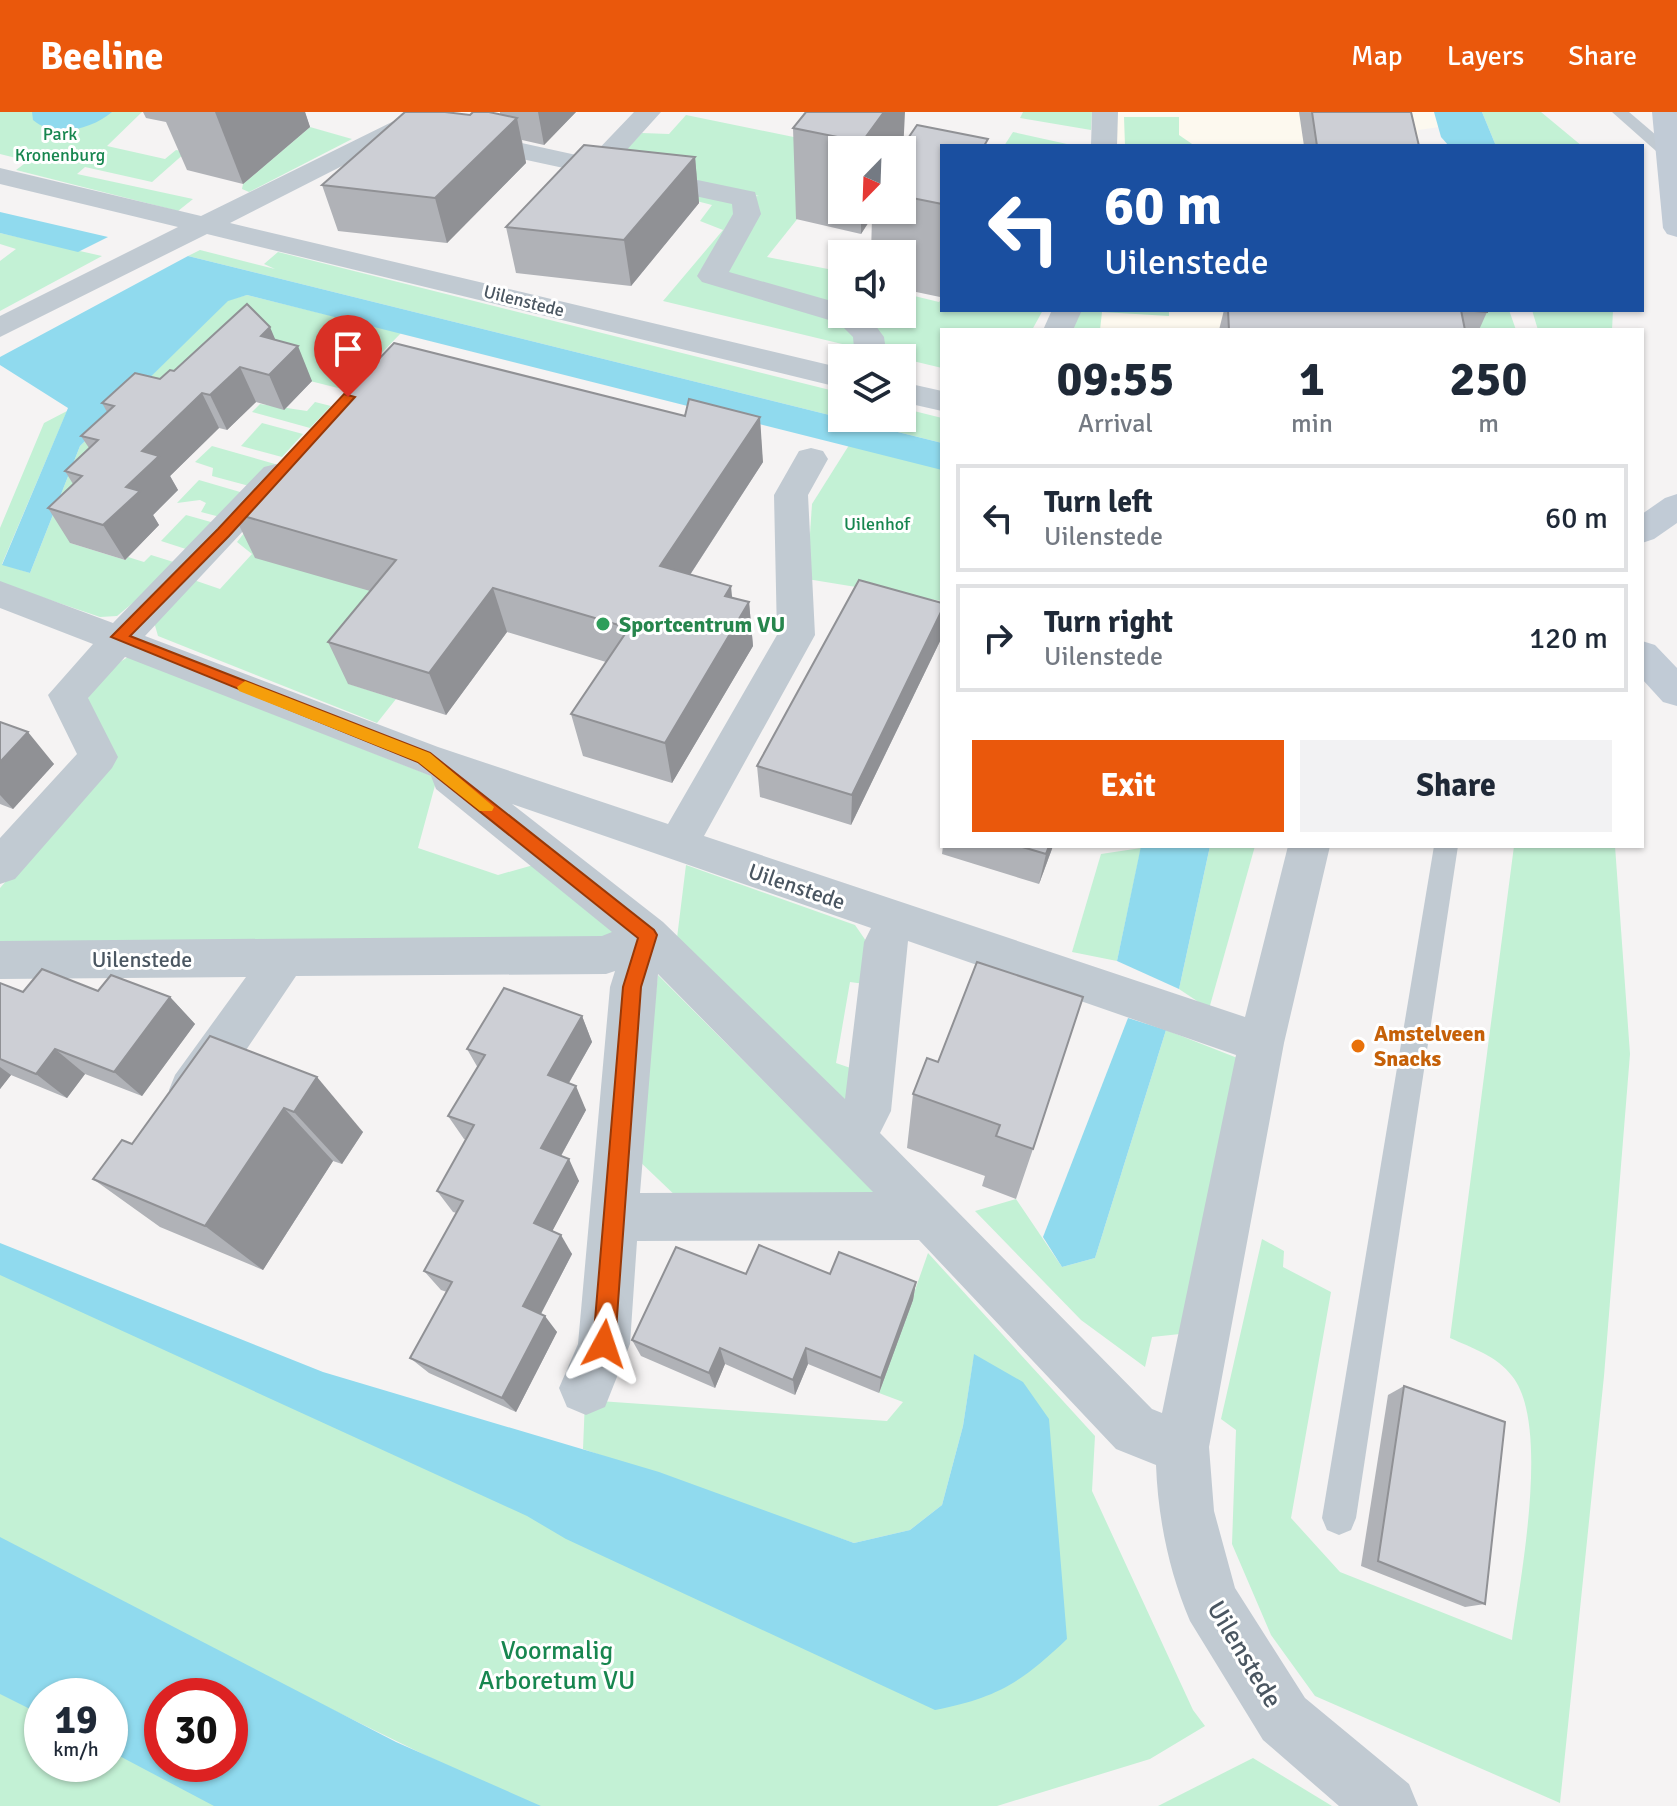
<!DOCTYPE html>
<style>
:root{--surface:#fff;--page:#f2f2f3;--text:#1f2937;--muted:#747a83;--line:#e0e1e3;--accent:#ea580c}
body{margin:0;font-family:Signika,sans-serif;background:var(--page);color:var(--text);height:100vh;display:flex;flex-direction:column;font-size:30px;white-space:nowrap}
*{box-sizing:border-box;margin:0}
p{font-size:26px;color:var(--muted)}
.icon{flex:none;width:44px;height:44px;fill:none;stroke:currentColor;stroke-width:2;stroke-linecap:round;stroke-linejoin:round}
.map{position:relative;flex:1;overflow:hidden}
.drawer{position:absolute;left:940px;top:216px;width:704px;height:520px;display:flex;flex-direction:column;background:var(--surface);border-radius:0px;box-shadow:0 2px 6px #0004}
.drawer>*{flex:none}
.guide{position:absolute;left:940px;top:32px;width:704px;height:168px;border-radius:0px;box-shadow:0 2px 6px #0004;background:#1a4fa0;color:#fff;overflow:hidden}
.needle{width:52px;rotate:203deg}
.fabs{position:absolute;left:828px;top:24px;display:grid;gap:16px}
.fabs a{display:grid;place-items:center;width:88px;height:88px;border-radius:0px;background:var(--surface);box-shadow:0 2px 6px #0004;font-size:40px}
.speed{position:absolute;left:24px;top:1566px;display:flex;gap:16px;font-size:40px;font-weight:700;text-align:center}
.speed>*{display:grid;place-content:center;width:104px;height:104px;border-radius:50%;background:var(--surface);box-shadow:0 2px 6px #0004;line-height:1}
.speed small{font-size:20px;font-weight:400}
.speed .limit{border:12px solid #d22;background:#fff;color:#111}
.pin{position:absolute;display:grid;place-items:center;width:68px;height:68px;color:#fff;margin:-82px -34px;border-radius:50% 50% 50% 0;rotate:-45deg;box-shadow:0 0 8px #0007}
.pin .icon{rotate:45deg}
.me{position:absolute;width:88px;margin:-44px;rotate:5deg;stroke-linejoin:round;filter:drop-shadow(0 0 6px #0008)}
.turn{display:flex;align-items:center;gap:28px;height:168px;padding:0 32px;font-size:36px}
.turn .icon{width:104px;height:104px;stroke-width:2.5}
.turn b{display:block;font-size:56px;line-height:68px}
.eta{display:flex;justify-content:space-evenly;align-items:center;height:136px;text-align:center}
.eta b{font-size:48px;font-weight:700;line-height:56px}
.button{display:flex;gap:16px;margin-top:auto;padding:16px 32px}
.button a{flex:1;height:92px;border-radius:0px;background:var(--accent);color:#fff;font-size:32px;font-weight:700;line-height:92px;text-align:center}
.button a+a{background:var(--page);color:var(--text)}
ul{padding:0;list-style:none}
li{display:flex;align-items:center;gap:24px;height:108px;margin:0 16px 12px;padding:0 16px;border:4px solid var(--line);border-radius:0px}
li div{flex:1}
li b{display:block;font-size:30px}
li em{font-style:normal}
header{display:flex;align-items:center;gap:48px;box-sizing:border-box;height:112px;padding:0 40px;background:var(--accent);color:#fff}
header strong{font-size:38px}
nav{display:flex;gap:44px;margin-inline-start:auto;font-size:28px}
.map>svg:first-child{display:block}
.commercial{fill:#fdf9ef}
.green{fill:#c3f1d5}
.water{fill:#90daee;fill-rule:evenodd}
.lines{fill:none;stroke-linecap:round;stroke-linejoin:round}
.service{fill:#c1cad2;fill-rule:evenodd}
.minor{fill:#c1cad2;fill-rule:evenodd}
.secondary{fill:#c1cbd6;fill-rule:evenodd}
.wall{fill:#b0b2b7;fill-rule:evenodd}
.shaded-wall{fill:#909195}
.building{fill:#cdcfd5;stroke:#909195;stroke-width:2}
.route{fill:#ea580c;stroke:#983908;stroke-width:2}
.slow{fill:#f59e0b}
.leisure-dot{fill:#2e9e5b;stroke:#fff;stroke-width:3}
.food-dot{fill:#e8710a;stroke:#fff;stroke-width:3}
.labels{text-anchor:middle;stroke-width:6;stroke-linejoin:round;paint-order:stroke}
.far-park-label{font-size:18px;fill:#17864f;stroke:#fff}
.far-street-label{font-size:18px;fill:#4a5661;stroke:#fff}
.leisure-label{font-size:22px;font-weight:bold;fill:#27864d;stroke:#fff;text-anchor:start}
.street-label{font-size:22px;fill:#4a5661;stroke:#fff}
.food-label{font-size:22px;font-weight:bold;fill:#c56008;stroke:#fff;text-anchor:start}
.near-park-label{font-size:26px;fill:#17864f;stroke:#fff}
.near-street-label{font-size:26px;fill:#4a5661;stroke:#fff}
</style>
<header>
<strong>Beeline</strong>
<nav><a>Map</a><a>Layers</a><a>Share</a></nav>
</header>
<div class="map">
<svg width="1677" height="1694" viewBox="0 0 1677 1694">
<rect width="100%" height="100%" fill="#f5f3f3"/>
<g class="commercial">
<path d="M1097,0H1480L1483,9L1418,18L1419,34H1095Z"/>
<path d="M1054,198H1432L1434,218H1043Z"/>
</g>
<g class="green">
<path d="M0,0H142L107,34L165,47L176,38L186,40L152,70L85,55L77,62L193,87L178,99L16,58L28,49L0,42Z"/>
<path d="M1023,0H1092L1091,18L1020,6Z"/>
<path d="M1482,0H1541L1582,34H1496Z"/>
<path d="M686,3L857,38H842V51L767,145L838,159L842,154V202H902V181L939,190L942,186V198H1043L1032,218H942V256L663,189L723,118L700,109L712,93L685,86L682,75L718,86L759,84L677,66L622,41L642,21L669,22Z"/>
<path d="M1124,5H1179V23L1195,34H1125Z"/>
<path d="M310,15L352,27L249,80L242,77L243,72Z"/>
<path d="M1013,20L1076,34H1004Z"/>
<path d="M0,121L102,144L0,199V149L16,137L0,132Z"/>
<path d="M200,138L275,157L264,152L278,140L842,281V306H902V296L942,306V331L188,144Z"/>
<path d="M247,183L401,221L346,278L262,257L70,431L125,448L128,445L144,450L151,443L180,452L117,504L100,505L0,471V416L44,311L67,299L2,452L30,461L80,334L228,188Z"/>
<path d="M1078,198H1169V204L1102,200L1100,218H1069Z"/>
<path d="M1467,198H1509L1516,218H1472Z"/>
<path d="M1532,198H1613L1612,218H1538Z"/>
<path d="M315,290L331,294L310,316L252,300L260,292L307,299Z"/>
<path d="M262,311L303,322L282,345L241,334Z"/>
<path d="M851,330L942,357V489L807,467L812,392Z"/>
<path d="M212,334L275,352L253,375L212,364L213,356L195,350Z"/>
<path d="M199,368L247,382L224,406L201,400L206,391L200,388L177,391Z"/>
<path d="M186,403L218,412L192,439L161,429Z"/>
<path d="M248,416L412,492L349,572L396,587L377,611L158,524L152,503L185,465L220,477L252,442L237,430Z"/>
<path d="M128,545L437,666L418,736L498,763L537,752L621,819L604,829L0,837V776L116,643L87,597L90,568Z"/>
<path d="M1210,734H1255L1209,897L1179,877Z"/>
<path d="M1514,734H1615L1630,942L1604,1264L1560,1691L1315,1584L1271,1523L1232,1432L1236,1318L1221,1307L1262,1127L1284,1139L1283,1155L1331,1180L1291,1406L1340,1460L1512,1528C1520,1467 1551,1312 1512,1264C1497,1244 1472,1236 1450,1226Z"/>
<path d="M1141,736L1117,849L1072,840L1101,742Z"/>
<path d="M686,753L855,813L873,839L872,873L850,870L836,951L862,960L848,995L676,834Z"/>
<path d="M658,863L884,1090L680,1088L636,1046Z"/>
<path d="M1166,918L1245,949L1180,1222L1152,1225L1145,1255L1081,1208L975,1099L1016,1087L1062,1155L1095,1146Z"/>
<path d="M928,1141L1095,1324L1092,1379L1193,1598L1205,1614L1150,1647L997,1694H529L0,1435V1155L948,1572L974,1243L963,1314L942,1393L910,1418L854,1431L583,1337L585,1288L887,1309L903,1290L879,1281Z"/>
<path d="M0,1571L42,1593V1652H110V1629L234,1694H0Z"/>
<path d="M1253,1646L1332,1694H1158Z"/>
</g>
<g class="water">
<path d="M32,0H112C92,17 55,27 33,8Z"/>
<path d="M1434,0H1482L1496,34H1449L1441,25Z"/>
<path d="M0,100L108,125L78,140L0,121Z"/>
<path d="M188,144L942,331V358L247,183L228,189L80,334L30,461L2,453L68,296L0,253V245Z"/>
<path d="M1141,734H1210L1179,877L1117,849Z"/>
<path d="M1128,906L1166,918L1095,1146L1062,1155L1043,1125Z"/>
<path d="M0,1131L323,1260L659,1360L854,1431L910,1418L942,1393L963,1314L974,1242L1023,1270L1049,1307L1067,1527C1022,1570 997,1586 935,1598L566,1427L527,1404L0,1163Z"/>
<path d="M0,1425L396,1630L541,1694H214L110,1639V1584H42V1603L0,1582ZM162,1584H230V1652H162Z"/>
</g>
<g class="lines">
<g class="service">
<path d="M1612,0H1629L1677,41V47H1665Z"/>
<path d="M1434,734H1458L1356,1406L1351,1418L1339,1423L1327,1418L1322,1406Z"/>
</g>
<g class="minor">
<path d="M634,0H661L606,61L596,63L405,22L230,111L842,256V276L207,122L0,225V204L178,115L0,72V56L201,104L402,5L590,46Z"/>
<path d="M1092,0H1118L1117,34H1091Z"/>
<path d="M640,56L755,80L761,102L729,160L842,192V202H867L884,225L887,246H855L853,225L839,211L702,170L697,164L733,102L732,92L630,70L626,64L630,58Z"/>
<path d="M1052,198H1082L1073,218H1043Z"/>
<path d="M902,270L942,279V299L902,290Z"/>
<path d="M811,336L823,339L828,347L808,383L815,523L704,724L1245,905L1288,734H1330L1284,931L1209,1335L1214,1399L1235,1476L1305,1586L1409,1672L1418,1694H1339L1263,1628L1190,1509C1169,1460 1158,1406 1156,1353L1116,1337L919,1128L637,1129L630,1232L605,1295L586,1303L567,1295L559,1276L578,1232L610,875L615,859L606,862L296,864L209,993L192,999L175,993L169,978L175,963L246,865L0,867V829L602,824L612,820L436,677L431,664L125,545L88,586L118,645L112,656L15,767L0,772V726L77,642L48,583L93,532L0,496V469L113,511L264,355L276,352L288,355L293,363L288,371L145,524L438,635L668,712L777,523L774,383L799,339ZM512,692L871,816L864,830L845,987L663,810ZM908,829L1236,943L1162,1301L1152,1297L880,1021L891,999ZM658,862L873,1080L640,1081Z"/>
</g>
<g class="secondary">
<path d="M1652,0H1677V125L1667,122L1663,116Z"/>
<path d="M1677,382V411L1654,427L1642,431V402L1665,386Z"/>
<path d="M1642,529L1655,533L1677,556V594L1663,590L1642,567Z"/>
</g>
</g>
<g class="wall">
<path d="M143,0H305L310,15L243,72L187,58L166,10L146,6Z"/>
<path d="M500,0H576L544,33L522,28L526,51L447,131L338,119L322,73L470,3L500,2Z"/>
<path d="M1299,0H1411L1419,34H1304Z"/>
<path d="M793,16L903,34H942V182L940,185L902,177V142H871L872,105L861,122L796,107ZM842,38H902V98H842Z"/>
<path d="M695,45L699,91L631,174L516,161L506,115Z"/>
<path d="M1224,198H1487V200L1479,218H1219Z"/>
<path d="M276,228L312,269L284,298L256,290L227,318L219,316L170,364L178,378L153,403L159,413L125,448L70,431L48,396L73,372L65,359L89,336L81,324L107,300L102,291L160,267L174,259Z"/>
<path d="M763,350L690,463L732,486L749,490L753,534L672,671L583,644L571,602L606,550L507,520L446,603L348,572L328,530L370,479L255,446L233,401Z"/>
<path d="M942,525L851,713L760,685L757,654Z"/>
<path d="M0,610L54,652L13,697L0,692Z"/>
<path d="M943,734H1053L1039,772L942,742Z"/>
<path d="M0,871L23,880L98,879L170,885L195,912L142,984L85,962L67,986L11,963L0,977Z"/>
<path d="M582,904L592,930L569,971L586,998L561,1044L579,1069L552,1119L572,1142L541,1202L557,1220L516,1300L429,1261L410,1246L447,1180L441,1178L424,1159L457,1101L453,1100L437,1079L466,1028L464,1027L448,1004L478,956L467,937Z"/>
<path d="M210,924L363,1020L342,1052L333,1049L263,1158L160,1115L93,1067L132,1032Z"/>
<path d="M927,946L1033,1037L1016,1087L982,1074L985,1064L907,1036L913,982Z"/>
<path d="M746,1162H830L916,1170L913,1188L879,1281L808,1252L795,1283L725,1252L715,1276L641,1244L632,1228Z"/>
<path d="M1404,1274L1485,1492L1465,1495L1361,1454L1388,1283Z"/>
</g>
<g class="shaded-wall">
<path d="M215,0H305L310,15L243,72Z"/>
<path d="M538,0H576L544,33Z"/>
<path d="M884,0H905L902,61V38H862V30Z"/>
<path d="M517,6L526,51L447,131L435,86Z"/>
<path d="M695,45L699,91L631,174L624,128Z"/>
<path d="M861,98H872V105L861,122Z"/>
<path d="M942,157V182L940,185Z"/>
<path d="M270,215L284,248L298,234L312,269L284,298L269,263L261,224Z"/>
<path d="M240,255L256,290L227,318L210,283Z"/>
<path d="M202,281L219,316L170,364L178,378L153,403L159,413L125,448L103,413L126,375L142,339Z"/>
<path d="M760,305L763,350L667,498L660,454Z"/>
<path d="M731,474L735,515L749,490L753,534L672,671L665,631L725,484Z"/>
<path d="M493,476L507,520L446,603L429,561Z"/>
<path d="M942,498V525L851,713L852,683Z"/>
<path d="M28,620L54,652L13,697L0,683V650Z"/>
<path d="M1049,734H1053L1039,772L1046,742Z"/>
<path d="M170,885L195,912L142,984L114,960Z"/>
<path d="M582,904L592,930L559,988L548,963Z"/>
<path d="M55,937L85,962L67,986L36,962Z"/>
<path d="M0,955L11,963L0,977Z"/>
<path d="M317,965L363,1020L342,1052L294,1000Z"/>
<path d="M576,974L586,998L553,1058L541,1036Z"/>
<path d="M284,996L333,1049L263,1158L205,1114Z"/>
<path d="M569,1047L579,1069L546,1131L534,1111Z"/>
<path d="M561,1123L572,1142L536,1211L523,1194Z"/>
<path d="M916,1170L913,1188L879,1281L881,1266Z"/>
<path d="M545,1204L557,1220L516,1300L502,1286Z"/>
<path d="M720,1236L725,1252L715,1276L709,1261Z"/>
<path d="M806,1236L808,1252L795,1283L793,1268Z"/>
</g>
<g class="building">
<path d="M405,0H445L470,3L473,0H489L517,6L435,86L322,73Z"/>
<path d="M806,0H884L862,30L793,16Z"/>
<path d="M1312,0H1411L1419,34H1317Z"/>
<path d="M917,13L988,27L984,34H942V92L902,84V38H900Z"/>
<path d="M584,33L695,45L624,128L506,115Z"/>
<path d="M247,192L270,215L261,224L298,234L269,263L240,255L210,283L202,281L142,339L159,344L126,375L140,379L103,413L48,396L82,364L65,359L98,328L81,324L114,294L102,291L135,261L160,267L170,258L174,259Z"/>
<path d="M1228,198H1487V200L1461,198L1465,218H1229Z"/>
<path d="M394,231L685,304L689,287L760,305L660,454L731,474L725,484L749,490L665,631L571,602L629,516L493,476L429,561L328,530L396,448L233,401Z"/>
<path d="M859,468L942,491V498L852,683L757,654Z"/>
<path d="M0,610L28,620L0,650Z"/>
<path d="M1019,734H1049L1046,742Z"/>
<path d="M977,850L1083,885L1033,1037L996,1024L1000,1013L913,982L927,946L938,950Z"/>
<path d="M42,857L98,879L111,863L170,885L114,960L55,937L36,962L0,947V871L23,880Z"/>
<path d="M504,876L582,904L548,963L576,974L541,1036L569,1047L534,1111L561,1123L523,1194L545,1204L502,1286L410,1246L452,1170L424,1159L463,1089L437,1079L474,1013L448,1004L485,943L467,937Z"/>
<path d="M210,924L317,965L294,1000L284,996L205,1114L93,1067L122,1028L132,1032Z"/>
<path d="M759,1133L830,1162L839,1140L916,1170L881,1266L806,1236L793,1268L720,1236L709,1261L632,1228L676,1135L746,1162Z"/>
<path d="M1404,1274L1505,1310L1485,1492L1378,1449Z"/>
</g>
<path class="route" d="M344,282L355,285L229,424L130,524L430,641L654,818L657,823L641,875L615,1232L612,1239L604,1242L597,1239L593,1232L623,875L638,826L418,650L111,525L218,417Z"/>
<path class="slow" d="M245,569L430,641L494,695L492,699H480L418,650L239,579L237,575Z"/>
<circle class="leisure-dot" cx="603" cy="512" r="8"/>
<circle class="food-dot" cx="1358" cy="934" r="8"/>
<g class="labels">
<g class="far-park-label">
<text x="60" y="28">Park<tspan x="60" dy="21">Kronenburg</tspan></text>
<text x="877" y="418">Uilenhof</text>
</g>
<g class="far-street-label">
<text transform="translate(524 189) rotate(14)" y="6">Uilenstede</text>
</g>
<g class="leisure-label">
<text x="619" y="520">Sportcentrum VU</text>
</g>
<g class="street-label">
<text transform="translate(797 774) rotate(19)" y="8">Uilenstede</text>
<text x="142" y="855">Uilenstede</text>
</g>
<g class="food-label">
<text x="1374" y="929">Amstelveen<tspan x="1374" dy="25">Snacks</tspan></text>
</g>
<g class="near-park-label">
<text x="557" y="1547">Voormalig<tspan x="557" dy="30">Arboretum VU</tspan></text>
</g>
<g class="near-street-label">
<text transform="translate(1245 1542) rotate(59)" y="9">Uilenstede</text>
</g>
</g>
</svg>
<div class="fabs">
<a><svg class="needle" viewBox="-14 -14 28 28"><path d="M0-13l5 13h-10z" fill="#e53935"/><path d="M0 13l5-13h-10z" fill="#747a83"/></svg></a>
<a><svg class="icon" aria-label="sound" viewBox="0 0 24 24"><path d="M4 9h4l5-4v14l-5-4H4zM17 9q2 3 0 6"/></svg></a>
<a><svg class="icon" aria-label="layers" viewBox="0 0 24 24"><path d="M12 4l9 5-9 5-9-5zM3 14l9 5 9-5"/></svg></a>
</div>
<div class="speed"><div>19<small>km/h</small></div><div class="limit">30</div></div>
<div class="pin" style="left:348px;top:285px;background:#d93025"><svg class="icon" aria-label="arrive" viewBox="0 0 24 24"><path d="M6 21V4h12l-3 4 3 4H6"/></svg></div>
<svg class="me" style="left:604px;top:1232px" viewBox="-20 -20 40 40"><path d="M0-17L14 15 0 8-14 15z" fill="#ea580c" stroke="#fff" stroke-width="4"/></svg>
<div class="guide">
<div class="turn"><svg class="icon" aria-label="left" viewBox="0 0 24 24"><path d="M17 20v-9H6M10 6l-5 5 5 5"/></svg><div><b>60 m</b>Uilenstede</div></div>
</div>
<section class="drawer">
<div class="eta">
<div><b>09:55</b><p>Arrival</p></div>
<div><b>1</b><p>min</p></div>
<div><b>250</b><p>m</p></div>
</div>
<ul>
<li><svg class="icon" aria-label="left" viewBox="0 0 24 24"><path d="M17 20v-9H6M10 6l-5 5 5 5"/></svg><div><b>Turn left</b><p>Uilenstede</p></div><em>60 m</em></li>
<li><svg class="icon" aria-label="right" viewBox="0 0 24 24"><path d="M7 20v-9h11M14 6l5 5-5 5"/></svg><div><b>Turn right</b><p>Uilenstede</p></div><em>120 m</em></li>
</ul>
<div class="button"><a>Exit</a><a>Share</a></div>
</section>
</div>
